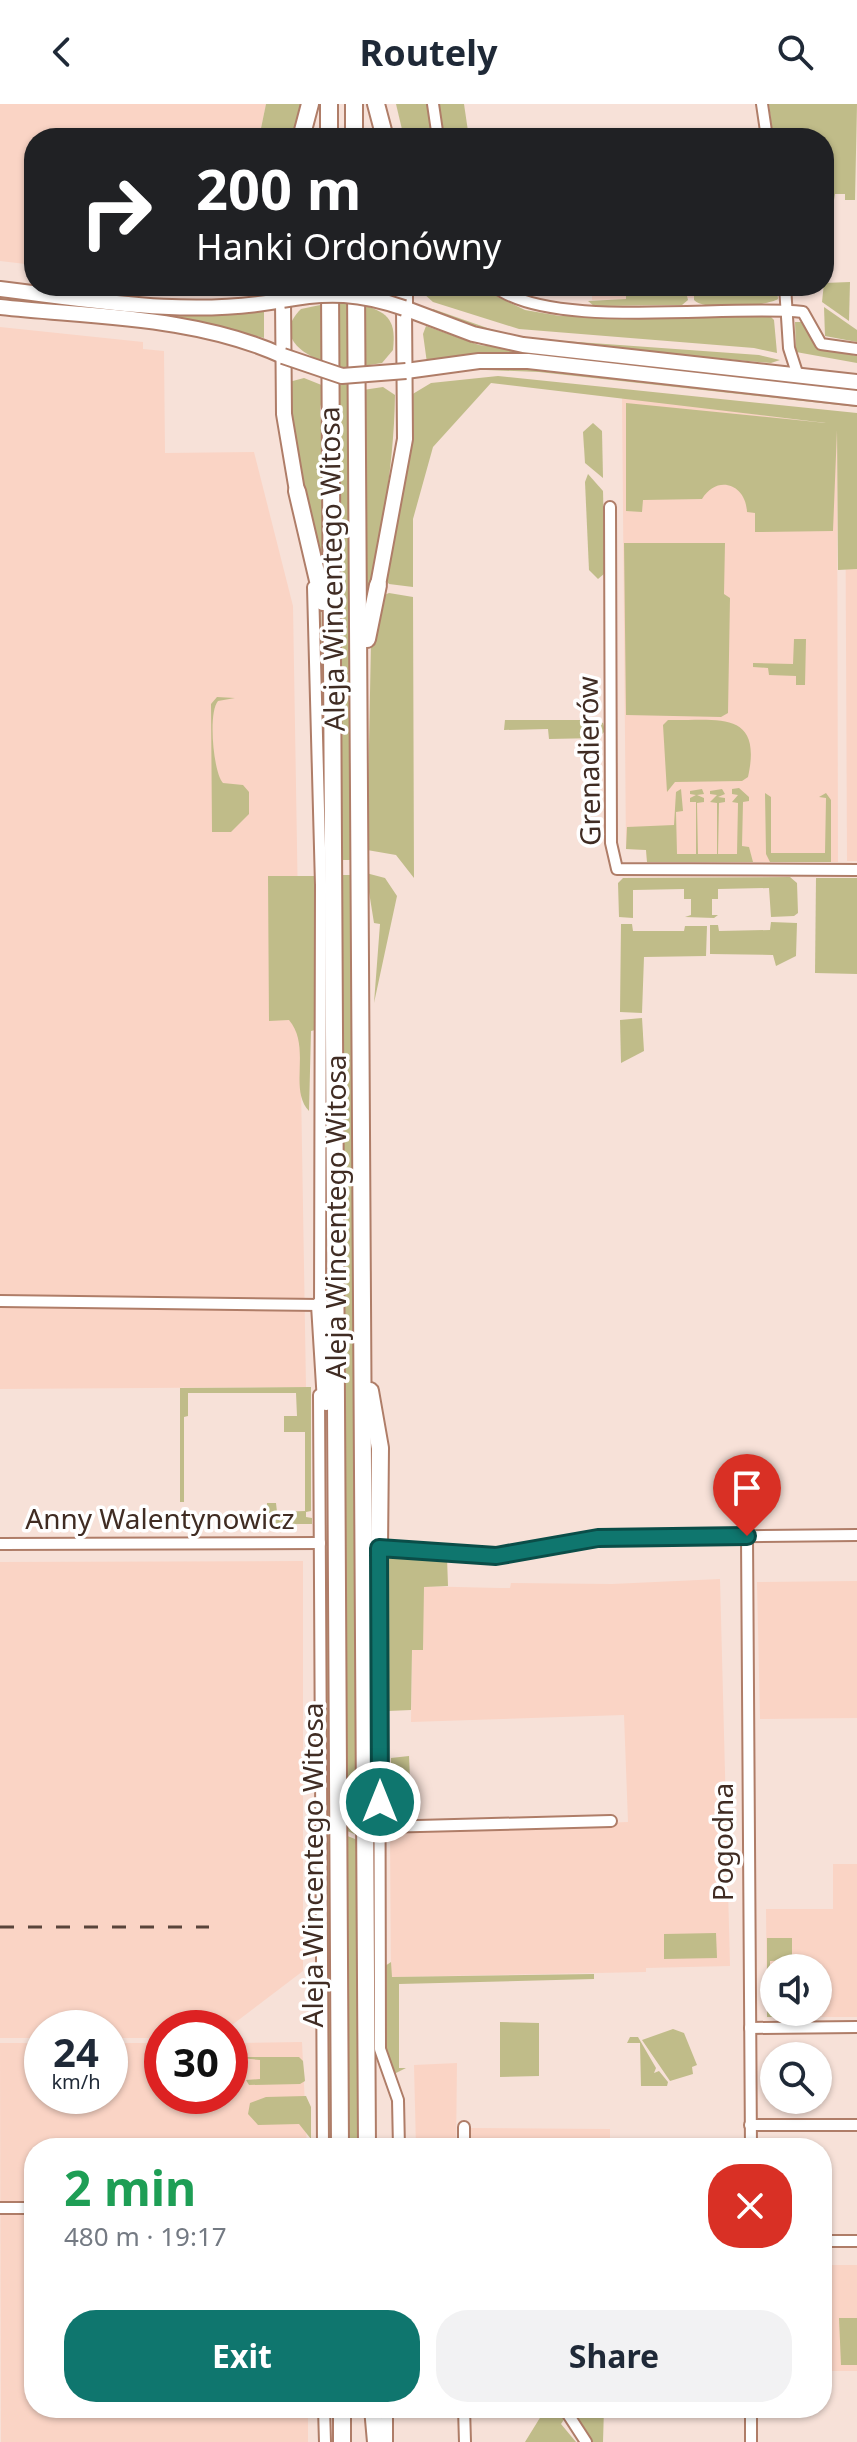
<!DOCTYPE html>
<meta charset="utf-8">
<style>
:root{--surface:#fff;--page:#f2f2f3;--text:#1f2937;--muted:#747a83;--accent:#0f766e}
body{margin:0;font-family:"Noto Sans",sans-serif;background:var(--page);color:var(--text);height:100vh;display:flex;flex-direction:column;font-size:30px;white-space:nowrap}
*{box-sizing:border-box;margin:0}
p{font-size:26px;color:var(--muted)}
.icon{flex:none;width:44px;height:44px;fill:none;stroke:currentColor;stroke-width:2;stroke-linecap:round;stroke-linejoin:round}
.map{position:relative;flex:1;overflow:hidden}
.panel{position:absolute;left:24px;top:2034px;width:808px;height:280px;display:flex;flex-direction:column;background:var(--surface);border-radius:32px;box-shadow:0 2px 6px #0004}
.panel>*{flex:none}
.guide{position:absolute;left:24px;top:24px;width:810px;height:168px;border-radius:32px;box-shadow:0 2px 6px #0004;background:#202124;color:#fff;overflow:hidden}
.tools{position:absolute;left:760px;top:1850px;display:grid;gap:16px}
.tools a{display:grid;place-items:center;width:72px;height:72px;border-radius:50%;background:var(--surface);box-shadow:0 2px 6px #0004;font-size:40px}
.speed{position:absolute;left:24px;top:1906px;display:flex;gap:16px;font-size:40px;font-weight:700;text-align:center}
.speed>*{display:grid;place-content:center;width:104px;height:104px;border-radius:50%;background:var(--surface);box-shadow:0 2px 6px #0004;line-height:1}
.speed small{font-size:20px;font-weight:400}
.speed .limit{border:12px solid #d22;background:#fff;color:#111}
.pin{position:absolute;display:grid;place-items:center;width:68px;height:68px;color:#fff;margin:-82px -34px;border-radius:50% 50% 50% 0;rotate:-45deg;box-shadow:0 0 8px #0007}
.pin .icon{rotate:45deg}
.me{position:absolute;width:88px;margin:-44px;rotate:0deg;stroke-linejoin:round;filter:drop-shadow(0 0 6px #0008)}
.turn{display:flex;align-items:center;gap:28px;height:168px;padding:0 40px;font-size:36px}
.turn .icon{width:104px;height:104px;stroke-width:2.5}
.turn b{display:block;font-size:56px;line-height:68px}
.round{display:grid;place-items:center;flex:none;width:84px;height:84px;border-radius:32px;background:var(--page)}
.headline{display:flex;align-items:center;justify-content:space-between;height:136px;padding:0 40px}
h1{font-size:48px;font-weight:700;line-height:60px;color:#1e9e55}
.action{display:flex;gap:16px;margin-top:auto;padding:16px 40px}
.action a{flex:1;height:92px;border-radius:32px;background:var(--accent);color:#fff;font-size:32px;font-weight:700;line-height:92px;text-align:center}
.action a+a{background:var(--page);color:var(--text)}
header{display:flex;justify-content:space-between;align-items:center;height:104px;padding:0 40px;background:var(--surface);font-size:36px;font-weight:700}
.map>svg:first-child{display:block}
.built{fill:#fad4c5;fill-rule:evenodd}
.green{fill:#c0bc89}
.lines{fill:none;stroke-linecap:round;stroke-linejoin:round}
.street-casing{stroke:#af7d68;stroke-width:14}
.secondary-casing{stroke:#af7d68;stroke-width:18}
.primary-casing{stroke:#af7d68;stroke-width:20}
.street{stroke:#fff;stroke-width:10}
.secondary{stroke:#fff;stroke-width:14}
.primary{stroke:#fff;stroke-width:16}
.rail{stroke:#59443b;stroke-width:3;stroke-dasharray:14 14;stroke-linecap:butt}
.secondary-bridge-casing{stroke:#af7d68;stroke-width:18;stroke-linecap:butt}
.secondary-bridge{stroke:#fff;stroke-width:14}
.route-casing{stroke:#0a4d48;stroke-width:20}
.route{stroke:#0f766e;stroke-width:14}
.labels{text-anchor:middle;stroke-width:7;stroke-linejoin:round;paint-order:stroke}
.street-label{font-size:28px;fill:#402c23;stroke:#fff}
</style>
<header><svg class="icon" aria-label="back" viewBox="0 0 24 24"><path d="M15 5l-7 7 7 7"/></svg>Routely<svg class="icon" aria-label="search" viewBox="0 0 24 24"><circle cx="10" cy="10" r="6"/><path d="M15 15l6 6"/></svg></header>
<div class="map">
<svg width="857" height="2338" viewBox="0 0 857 2338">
<rect width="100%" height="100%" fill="#f7e1d8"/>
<g class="built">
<path d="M0,0H266L259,34H34V161L0,157Z"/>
<path d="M592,182H777L778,192L592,196Z"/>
<path d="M0,223L143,238V245L164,247L165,349L254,348L293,502L306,1283L0,1285Z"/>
<path d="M622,292L837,321L838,758H647L646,746L626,745Z"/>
<path d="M845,322H857V757H847Z"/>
<path d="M303,1457V1867L228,1924H162V1934H110V1924H42V1934H0V1458Z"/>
<path d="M720,1475L730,1862L646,1864V1868L391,1873L390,1727L628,1718L624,1611L411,1618L413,1482L500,1484H510L511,1479L612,1480Z"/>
<path d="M857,1477V1614L760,1615L757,1478Z"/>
<path d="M833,1760H857V1913H767L766,1805H833ZM774,1864H818V1908H774Z"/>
<path d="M302,1938L307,2044H34V2304H308V2338H1L0,1939H42V1992H110V1939H162V1992H230V1939Z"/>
<path d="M457,1959L456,2044H416L414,1961Z"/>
<path d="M467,2024L610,2025V2044H467Z"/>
<rect x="822" y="2161" width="35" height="106"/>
</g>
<g class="green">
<path d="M266,0H305L296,34H259Z"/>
<path d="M396,0H429L433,34H404Z"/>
<path d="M439,0H464L469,34H442Z"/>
<path d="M769,0H857L855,96H845V90H835L834,96H830V90L824,89V34H773Z"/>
<path d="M850,178L849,217L822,198L824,179Z"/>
<path d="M129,182H259L201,191Z"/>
<path d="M336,182H349L353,756H340Z"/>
<path d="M423,182H485L498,193L525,206L560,212H770L774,216L777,249L754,244L519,225L433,198L423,189Z"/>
<path d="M751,182H777L778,195C767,202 705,208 694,196V191H744V184Z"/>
<path d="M626,186H647L648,192H687L688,196L682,201L594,202L588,197L626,195Z"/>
<path d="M0,190L214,210L264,205V234L196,217L0,196Z"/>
<path d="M325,200V258C300,250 275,230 301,205Z"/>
<path d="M363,201C390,209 396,218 393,246L382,259L363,262Z"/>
<path d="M824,203L857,226V238L825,232Z"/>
<path d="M433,205L496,227L536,235L759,251L780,256L771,259L546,239L485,228L431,209Z"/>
<path d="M795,218H801L817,243L857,252V259L796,248Z"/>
<path d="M426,222L479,241L857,283V289L537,254L427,259L423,230Z"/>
<path d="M514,262L857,299V303L539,268L486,266Z"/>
<path d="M498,272L857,309V465L838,466L837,326L833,427L755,428V409L747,408C746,380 717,370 702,395L643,396L642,408L626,407V299L826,319L491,279L433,343L413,415V483L389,480L384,474L411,291L431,279Z"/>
<path d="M304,274L324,282L320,306L325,374L326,483L292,341L289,278Z"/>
<path d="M383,283L395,291C394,369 378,445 364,522L363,286Z"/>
<path d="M593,319L602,327L603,374L585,359L583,328Z"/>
<path d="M588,370L603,387L605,469L598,475L589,466L585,378Z"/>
<path d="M624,439H725L724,490L730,494L728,609L721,613L626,611Z"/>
<path d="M317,481L321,501L330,815L331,1325L326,1246Z"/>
<path d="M389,489L413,493L414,774L396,751L367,746L371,537L382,492Z"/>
<path d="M794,535H806L805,581H796V572L769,571L768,564L753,563V559L793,560Z"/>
<path d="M217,593L235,594L218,597C208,608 213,668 223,679L243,681L249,688V710L231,728H212L211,600Z"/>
<path d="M505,616H596L603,619L605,627L598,634L549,635L548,625L504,626Z"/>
<path d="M668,616C717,617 763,605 748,673L742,677L675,678L667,688L663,621Z"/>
<path d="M681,685L683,707L676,708L677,750H696V698H690V694L696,691L690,690V687L702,685L704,690L697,691L704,694V698L697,699L698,750H717V699L710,698L717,691L710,690V687L722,685L725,690L718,693L725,694V698L719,699L718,750H737L738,699L732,698L738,691L732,690V685L739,684L749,693V697L743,698L742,742L749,743L753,758H647L646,746L626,745L627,723L674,721L676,688Z"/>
<path d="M826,689L831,696V758H770L766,750L765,689L771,693V749H825L826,694L819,693Z"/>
<path d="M366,769L385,774L397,792L374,899L380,820L374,819Z"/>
<path d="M339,771H353L359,1732L345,1726Z"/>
<path d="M268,772H314L315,926L311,927L309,1007C288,985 312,943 289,916L269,917Z"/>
<path d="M790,773L797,779L798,809L794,812L771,813L769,784L718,785V795H712V811H718L714,814L685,813L691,811V795H684V785L633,786V814L619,813L618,779L623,774Z"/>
<path d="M816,774H857V870L815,869Z"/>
<path d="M771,818L797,819L796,852L776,862L773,851L710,850V821H718L719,827L770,826Z"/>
<path d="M621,820H632L633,827H684L685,822H707L706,852L644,853L642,909L620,908Z"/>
<path d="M642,914L644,947L621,959L620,916Z"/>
<path d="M311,1283V1407L306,1408V1413L312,1414V1420H267V1399H276L277,1408L305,1407V1328H284V1312H297L296,1289H188V1312L184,1313V1398H180V1284Z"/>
<path d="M324,1325L333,1725H326Z"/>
<path d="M390,1451L447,1453L448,1482L424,1483L423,1546H412L411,1606L388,1607L384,1603L383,1461Z"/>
<path d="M409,1652L412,1720H391V1654Z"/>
<path d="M327,1730L333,1731L335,2044H328Z"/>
<path d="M345,1731L360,1737L361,2044H347Z"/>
<path d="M716,1829L717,1854L664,1855V1830Z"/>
<path d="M767,1834H792V1856L770,1857V1872H774V1908H797V1913H767Z"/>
<path d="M391,1858L392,1873L594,1870V1875L399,1880V1964H406L394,1970L385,1952V1862Z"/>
<path d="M500,1918L539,1919V1972L500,1973Z"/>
<path d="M673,1925L684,1929L697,1961L692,1963L693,1970L670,1977L642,1936Z"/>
<path d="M630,1933H638L656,1964L654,1969L659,1967L668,1978L667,1982H641L640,1939H627Z"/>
<path d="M230,1953H299L303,1957L305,1977L300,1980L249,1981L246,1976L260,1975V1956Z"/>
<path d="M306,1992L311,2003V2035L299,2020L258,2021L248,2010L250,1999L266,1993Z"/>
<path d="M839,2214H857V2261H841Z"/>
<path d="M546,2304L565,2314L561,2320L576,2338H525Z"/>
<path d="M575,2304H604L603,2338H591L574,2314Z"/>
</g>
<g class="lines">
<g class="street-casing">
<g id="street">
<path d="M433,0L438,34"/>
<path d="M762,0L767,34"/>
<path d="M494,182C551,227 725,200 803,208L821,240L857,245"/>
<path d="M785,182L789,244L798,272"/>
<path d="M610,403L611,739L617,765L857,766"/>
<path d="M313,483L321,781L320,1207"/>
<path d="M0,1197L320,1201"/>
<path d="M319,1291L323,2044"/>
<path d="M747,1432L751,2044"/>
<path d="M0,1440L320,1439"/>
<path d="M380,1723L611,1717"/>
<path d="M750,1924L857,1923"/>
<path d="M750,2021H857"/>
<path d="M464,2023V2044"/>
<path d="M399,2044L398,1996L380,1945L379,1444L496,1452L598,1434L857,1431"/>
<path d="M0,2104H34"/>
<path d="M822,2137H857"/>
<path d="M324,2304L325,2338"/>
<path d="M387,2304V2338"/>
<path d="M464,2304L465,2338"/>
<path d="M564,2304L586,2338"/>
<path d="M751,2338V2304"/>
</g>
</g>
<g class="secondary-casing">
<g id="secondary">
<path d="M0,185C93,196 190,214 283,196L284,310L297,387"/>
<path d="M0,203C93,213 196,212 283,252"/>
<path d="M406,267L479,257H528L857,294"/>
<path d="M378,481L405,335L404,204L473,230L523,241L857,278"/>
</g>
</g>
<g class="primary-casing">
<g id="primary">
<path d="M329,0V34"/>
<path d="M354,0V34"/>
<path d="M376,0L385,34"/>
<path d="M301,34L310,0"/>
<path d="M330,182L340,2044"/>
<path d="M356,182L367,2044"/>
<path d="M404,182V204"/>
<path d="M297,387L323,498"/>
<path d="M367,535L378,481"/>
<path d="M320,1201L326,1298"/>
<path d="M370,1287L380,1344L379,1444"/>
<path d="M342,2304V2338"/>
<path d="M373,2304L376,2338"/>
</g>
</g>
<use href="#street" class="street"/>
<use href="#secondary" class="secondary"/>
<use href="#primary" class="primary"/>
<path class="rail" d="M0,1823H209"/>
<g class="secondary-bridge-casing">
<g id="secondary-bridge">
<path d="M283,196C328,187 361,189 404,204"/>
<path d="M283,252L342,272L406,267"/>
</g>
</g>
<use href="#secondary-bridge" class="secondary-bridge"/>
</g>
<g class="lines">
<g class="route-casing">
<path id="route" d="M380,1698L379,1444L496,1452L598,1434L747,1432"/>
</g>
<use href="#route" class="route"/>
</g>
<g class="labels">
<g class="street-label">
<text transform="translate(332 465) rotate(-91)" y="10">Aleja Wincentego Witosa</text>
<text transform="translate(589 657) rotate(-91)" y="10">Grenadierów</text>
<text transform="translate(336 1113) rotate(-90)" y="10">Aleja Wincentego Witosa</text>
<text x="160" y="1425">Anny Walentynowicz</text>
<text transform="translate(723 1738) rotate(-90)" y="10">Pogodna</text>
<text transform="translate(313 1761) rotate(-90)" y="10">Aleja Wincentego Witosa</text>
</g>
</g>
</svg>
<div class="tools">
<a><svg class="icon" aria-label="sound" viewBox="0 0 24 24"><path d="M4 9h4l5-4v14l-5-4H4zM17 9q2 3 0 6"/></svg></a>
<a><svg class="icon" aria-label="search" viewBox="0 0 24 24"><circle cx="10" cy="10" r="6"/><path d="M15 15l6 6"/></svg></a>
</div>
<div class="speed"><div>24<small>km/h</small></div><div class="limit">30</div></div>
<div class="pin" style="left:747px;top:1432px;background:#d93025"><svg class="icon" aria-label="arrive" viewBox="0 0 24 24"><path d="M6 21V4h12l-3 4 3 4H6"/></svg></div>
<svg class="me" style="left:380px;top:1698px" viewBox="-20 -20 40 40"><circle r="17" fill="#0f766e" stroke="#fff" stroke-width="3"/><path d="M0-11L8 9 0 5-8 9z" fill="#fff"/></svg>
<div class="guide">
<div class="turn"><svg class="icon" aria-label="right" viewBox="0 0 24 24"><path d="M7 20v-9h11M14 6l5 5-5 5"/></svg><div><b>200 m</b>Hanki Ordonówny</div></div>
</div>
<section class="panel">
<div class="headline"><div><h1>2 min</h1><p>480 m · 19:17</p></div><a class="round" style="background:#d93025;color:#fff"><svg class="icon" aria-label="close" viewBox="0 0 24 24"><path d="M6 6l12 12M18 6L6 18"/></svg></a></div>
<div class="action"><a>Exit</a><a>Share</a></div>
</section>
</div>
